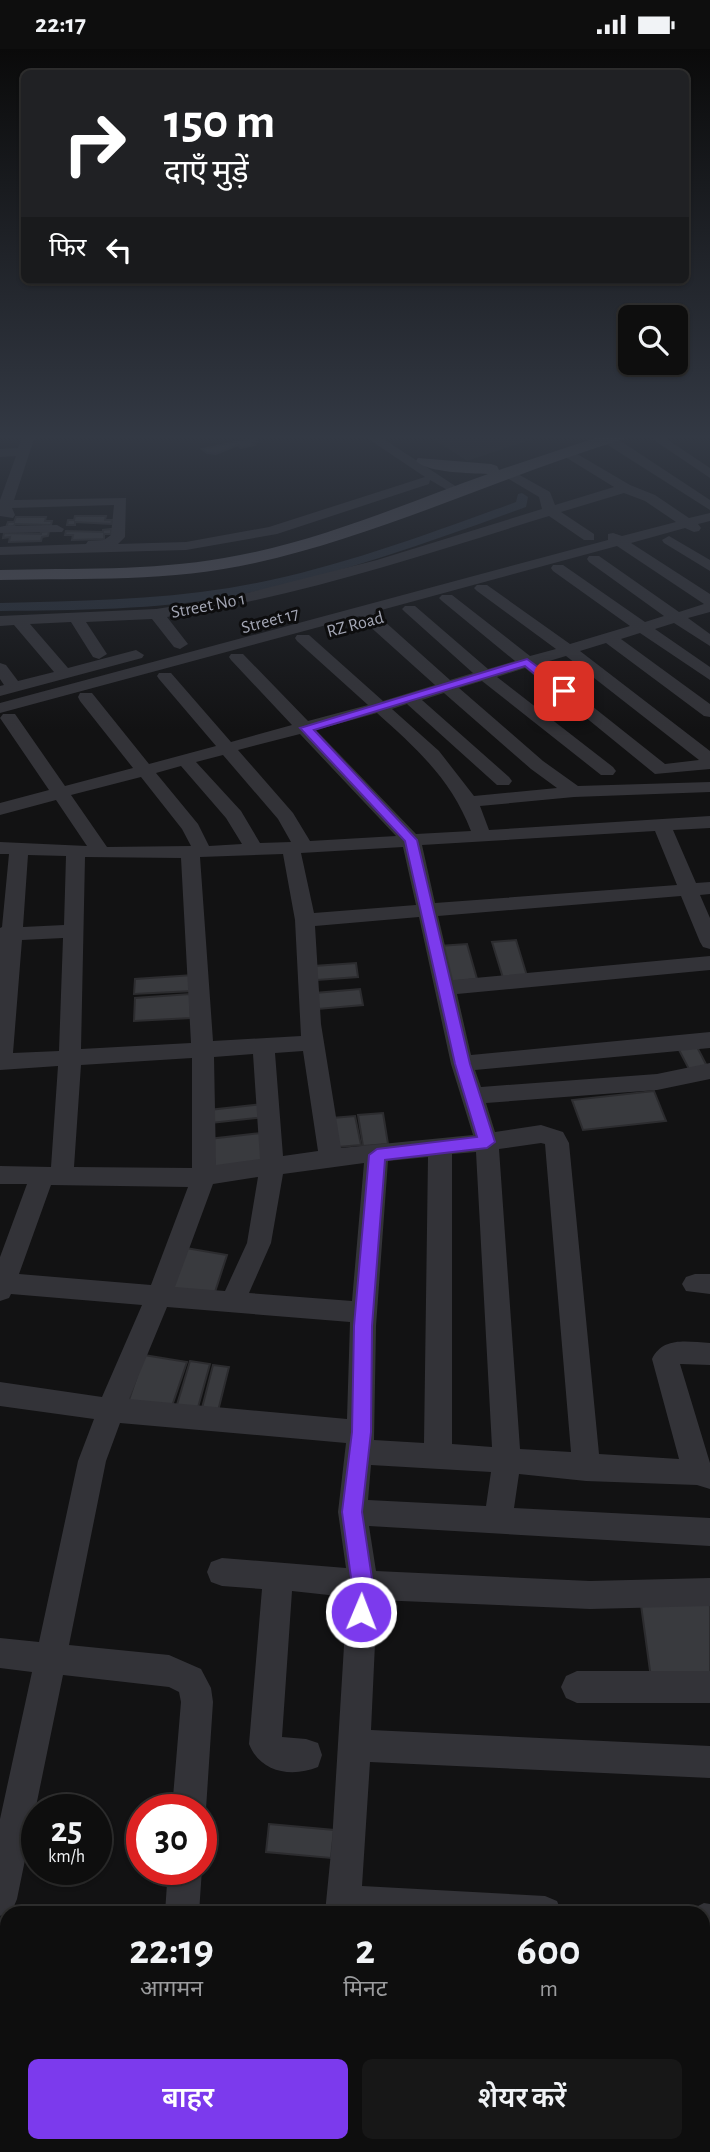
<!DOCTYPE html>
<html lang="hi">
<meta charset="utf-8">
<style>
:root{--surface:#0e0e0e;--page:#171717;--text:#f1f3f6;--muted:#9b9c9e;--line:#2e2e2e;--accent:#7c3aed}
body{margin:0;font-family:"Alegreya Sans","Noto Sans Devanagari",sans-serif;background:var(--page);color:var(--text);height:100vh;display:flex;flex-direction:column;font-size:26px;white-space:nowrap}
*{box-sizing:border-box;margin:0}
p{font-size:23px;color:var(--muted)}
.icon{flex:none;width:38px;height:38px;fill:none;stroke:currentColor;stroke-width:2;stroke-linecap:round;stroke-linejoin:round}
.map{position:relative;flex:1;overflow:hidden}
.side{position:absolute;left:0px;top:1857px;width:710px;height:247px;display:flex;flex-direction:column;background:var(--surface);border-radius:21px 21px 0 0;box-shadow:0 2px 5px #0004,0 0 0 2px var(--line)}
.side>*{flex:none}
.guide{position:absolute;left:21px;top:21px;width:668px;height:214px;border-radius:10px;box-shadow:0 2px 5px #0004,0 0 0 2px var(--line);background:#202124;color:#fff;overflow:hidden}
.buttons{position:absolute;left:618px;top:256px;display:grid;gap:14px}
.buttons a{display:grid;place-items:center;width:70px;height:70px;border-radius:10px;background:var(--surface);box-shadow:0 2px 5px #0004,0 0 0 2px var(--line);font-size:35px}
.speed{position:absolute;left:21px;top:1745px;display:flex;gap:14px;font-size:35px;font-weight:700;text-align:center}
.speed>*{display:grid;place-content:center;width:91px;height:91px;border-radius:50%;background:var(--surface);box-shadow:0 2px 5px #0004,0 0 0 2px var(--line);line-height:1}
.speed small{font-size:18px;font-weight:400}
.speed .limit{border:10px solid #d22;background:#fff;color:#111}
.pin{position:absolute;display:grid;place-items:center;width:60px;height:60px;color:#fff;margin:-30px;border-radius:14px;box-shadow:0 4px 10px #0006}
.me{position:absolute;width:77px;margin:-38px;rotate:1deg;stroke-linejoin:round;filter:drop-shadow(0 0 5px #0008)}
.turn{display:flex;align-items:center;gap:24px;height:147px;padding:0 28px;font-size:32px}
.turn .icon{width:91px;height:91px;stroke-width:2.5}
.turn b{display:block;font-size:49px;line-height:60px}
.then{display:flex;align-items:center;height:66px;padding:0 28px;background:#0003;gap:14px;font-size:26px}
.eta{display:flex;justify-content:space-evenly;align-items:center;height:119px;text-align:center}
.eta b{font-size:42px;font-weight:600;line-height:49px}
.action{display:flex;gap:14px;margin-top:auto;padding:14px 28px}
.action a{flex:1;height:80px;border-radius:10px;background:var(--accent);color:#fff;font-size:28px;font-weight:600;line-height:80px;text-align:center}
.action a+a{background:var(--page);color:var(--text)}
.status{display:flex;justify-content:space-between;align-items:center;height:49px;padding:0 35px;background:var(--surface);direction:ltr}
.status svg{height:19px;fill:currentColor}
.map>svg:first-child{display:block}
.built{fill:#1e1e20}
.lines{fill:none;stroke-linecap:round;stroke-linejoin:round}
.canal{fill:#282e37;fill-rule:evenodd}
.building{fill:#393a3e;stroke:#2c2c2f;stroke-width:2}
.minor{fill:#333338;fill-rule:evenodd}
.major{fill:#4f4f57;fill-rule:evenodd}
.route{fill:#7c3aed;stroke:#51269a;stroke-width:2}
.labels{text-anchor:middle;stroke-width:6;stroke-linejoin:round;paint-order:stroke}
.far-street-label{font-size:18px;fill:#a3a6b4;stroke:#0d0d0e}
</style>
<div class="status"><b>22:17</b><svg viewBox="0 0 49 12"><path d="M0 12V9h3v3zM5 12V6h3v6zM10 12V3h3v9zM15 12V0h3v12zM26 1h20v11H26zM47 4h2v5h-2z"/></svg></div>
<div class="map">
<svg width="710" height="2103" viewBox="0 0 710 2103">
<rect width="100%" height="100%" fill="#121213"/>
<path class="built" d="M429,387H542L467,412Z"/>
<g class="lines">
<path class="canal" d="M522,444L528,448L526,458C430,493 333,528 233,547C156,561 77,561 0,562V554C77,552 153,551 229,539C327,523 422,487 516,453L518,445Z"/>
</g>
<g class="building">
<path d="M253,389L258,393L253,394L255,396L241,399L238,396L216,405L207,404L202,400Z"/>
<path d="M75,467H106L105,471H112L111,475L75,473V476H67L68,471H74Z"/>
<path d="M16,468H46L45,472H52L51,476L15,475L14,477L6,478L8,473H14Z"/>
<path d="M111,480V485H104V490L72,491L73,486H65L66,482L103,483V481Z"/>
<path d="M49,482L48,487L42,488L41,492L9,493L10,488L3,489L4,484L41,485V483Z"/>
<path d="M516,891L527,927L503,929L492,893Z"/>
<path d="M467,895L477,930L448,933L439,897Z"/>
<path d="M356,914L358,928L317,931L314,917Z"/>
<path d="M193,926V942L134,945L135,930Z"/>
<path d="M360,940L363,956L318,960L315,944Z"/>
<path d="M190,945L191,969L134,972L135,949Z"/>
<path d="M696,996L709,1021L691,1024L678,999Z"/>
<path d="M654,1042L666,1072L583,1081L572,1051Z"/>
<path d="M263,1055L265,1068L211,1074L209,1061Z"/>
<path d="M383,1064L388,1095L363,1097L358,1066Z"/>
<path d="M355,1067L361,1096L338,1098L332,1069Z"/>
<path d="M261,1084L265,1114L213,1120L209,1090Z"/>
<path d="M186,1199L227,1206L214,1246L172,1239Z"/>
<path d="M144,1306L187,1313L171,1360L128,1354Z"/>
<path d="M190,1312L210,1315L197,1362L176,1359Z"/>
<path d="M213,1316L229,1318L218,1362L202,1359Z"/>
<path d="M641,1556H710V1630L651,1629Z"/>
<path d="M269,1775L334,1781L331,1809L266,1803Z"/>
</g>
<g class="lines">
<g class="minor">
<path d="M23,387H35L14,451L126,449L125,488L118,495L186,493L269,478L425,428L364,387H379L463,442L456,446L430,431L429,435L277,485L186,501L0,506V498L86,495L88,492L104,491L111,486L114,456L12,459L15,466L13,469L0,467V451L16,407L0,408V400L18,399Z"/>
<path d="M605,387H613L710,451V461L603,393L602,390Z"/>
<path d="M648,387H662L710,419V429Z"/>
<path d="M567,399L630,436L655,446L689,469L710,464V472L698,475L701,479L699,482L694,483L685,479L631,494L710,545V563L688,569L710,585V597L674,574L655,580L710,618V631L640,584L621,590L710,655V668L704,667L606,594L580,602L710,702V720L655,725L525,619L497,628L613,718L616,722L613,726H601L482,632L459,639L543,712L578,737L710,733V743L574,748L480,757L489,781L710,767V779L673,781L696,834L710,833V845L700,846L710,869V900L703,898L700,893L681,847L438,867L453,931L710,907V921L457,945L471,1006L710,983V999L475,1021L481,1038L657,1025L710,1014V1030L657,1041L486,1054L495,1083L541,1076L563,1083L569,1094L599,1405L679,1410L652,1310C663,1287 688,1293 710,1294V1316L680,1315L710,1414V1440L697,1436L586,1432L519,1425L514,1459L710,1469V1497L369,1477L376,1522L590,1532L710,1529V1557L590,1560L377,1551L371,1681L710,1697V1729L370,1713L362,1837L545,1847L557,1852L562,1864H325L332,1793L347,1548L292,1542L282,1688L306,1690L318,1694L322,1706L318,1718C291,1729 260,1723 249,1695L262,1540L222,1537L211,1533L207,1523L211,1513L222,1509L346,1519L338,1463L346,1394L120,1374L106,1412L69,1596L169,1606L201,1620L211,1639L213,1653L206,1760L201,1771V1760H172L181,1653L179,1643L169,1638L63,1626L17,1850L12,1862L0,1867V1770L32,1623L0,1619V1589L39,1593L78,1412L94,1370L0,1357V1333L102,1348L142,1256L11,1245L9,1249L0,1252V1208L27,1135H0V1117L51,1118L58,1017L0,1021V879L2,878L9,805H0V793L87,797L56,751L0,766V754L49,741L0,669L3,665H15L65,737L133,719L80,652L78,648L80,644H92L149,715L216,697L159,630L157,627L159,624H171L231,693L292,676L231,611L229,608L231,605H243L308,672L368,656L297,592L295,589L297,586H309L383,652L435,636L366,574L360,567L0,664V654L608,491V485L613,484L622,487L676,473L645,452L624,444L561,463L594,485V491H584L549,467C423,506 297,548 167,568L188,595L180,600L174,598L152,570L86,573L107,605L99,610L93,608L71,573L30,575L68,619L136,601L144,606L142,609L0,647V637L4,636L0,630V614L6,616L18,632L54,623L14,576L0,577V567L156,560L227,549L377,511L542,460L539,448L502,426L500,423L507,419L550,443L555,456L614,438L562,406L560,403ZM617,497L704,555L679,563L599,507H589L587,510L589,513L664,567L645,573L563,516H553L551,519L553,522L630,577L570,595L487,536H477L474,539L477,542L556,600L530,607L452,546H442L439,549L442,552L515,612L488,620L415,557H405L402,560L405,563L473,624L450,631L374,563ZM566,607L699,711L665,715L539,615ZM444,644L531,720L557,739L474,747L439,702L392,660L407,655L497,736H509L512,732L509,728L422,651ZM377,664C417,700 451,730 471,782L416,785L316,681ZM300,685L396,787L310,792L293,764L238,701ZM223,706L278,770L291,793L260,794L241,762L196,713ZM181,717L226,769L242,795L209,797L198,775L156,724ZM141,728L182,780L191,797L107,798L71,746ZM655,782L677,836L435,854L422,796ZM403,798L416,856L314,864L301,804ZM283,805L295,871L301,987L213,992L200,808ZM28,806L66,807L64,876L23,878ZM85,808L181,809L191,994L81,1000ZM419,868L451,1015L473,1086L341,1099L321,975L315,877ZM63,889L59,1002L13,1004L22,891ZM303,1002L318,1102L283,1107L275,1004ZM253,1005L260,1110L216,1116L214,1008ZM192,1009V1119L74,1118L81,1016ZM541,1094L545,1095L571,1403L520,1400L499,1100ZM476,1103L492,1398L452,1395V1105ZM428,1108L424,1394L374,1391L376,1277L388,1112ZM364,1114L352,1252L249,1244L271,1194L283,1125ZM258,1128L247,1194L225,1242L175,1238L213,1135ZM51,1136L188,1138L151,1236L19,1225ZM167,1258L350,1273L347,1370L129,1350ZM371,1416L491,1423L486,1457L368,1451Z"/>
<path d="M57,476L64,480L62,483L0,484V478L4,477Z"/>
<path d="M669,487L710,511V522L664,494L662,491Z"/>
<path d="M695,1225H710V1245L686,1242L682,1235L686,1228Z"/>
<path d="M577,1622H710V1654H577L566,1649L561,1638L566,1627Z"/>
<path d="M201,1818L202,1820L199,1864H165L168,1820H201Z"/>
<path d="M704,1854L710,1855V1891L704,1889V1864H690L692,1860Z"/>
<rect x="704" y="1971" width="6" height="36"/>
<rect x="0" y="2017" width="7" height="38"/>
<path d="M704,2087L710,2093V2103H596L593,2096H704Z"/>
<path d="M144,2096H182L181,2103H143Z"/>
<rect x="304" y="2096" width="38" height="7"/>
</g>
<path class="major" d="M601,387H626L624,390C500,428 381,486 255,514C171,533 85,529 0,531V521C74,519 150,522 224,509C315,494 401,456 488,425C470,424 428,424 416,412L418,409L491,415L497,417L499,421Z"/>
</g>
<linearGradient id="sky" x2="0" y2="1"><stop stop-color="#0a0a0a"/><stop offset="0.57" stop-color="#333944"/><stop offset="1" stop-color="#333944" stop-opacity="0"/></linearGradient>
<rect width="710" height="681" fill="url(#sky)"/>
<path class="route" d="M527,610L568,640V645H559L525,617L314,681L417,791L470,1015L495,1093L487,1099L385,1111L372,1277L371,1383L362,1463L373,1536L372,1563L369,1570L361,1573L354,1570L351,1563L352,1536L342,1463L352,1383L354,1277L369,1106L377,1100L477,1088L455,1015L405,792L300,679Z"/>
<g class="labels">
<g class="far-street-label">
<text transform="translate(208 556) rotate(-11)" y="6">Street No 1</text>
<text transform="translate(270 571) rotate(-15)" y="6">Street 17</text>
<text transform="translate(355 575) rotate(-15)" y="6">RZ Road</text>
</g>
</g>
</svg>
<div class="buttons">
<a><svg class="icon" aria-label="search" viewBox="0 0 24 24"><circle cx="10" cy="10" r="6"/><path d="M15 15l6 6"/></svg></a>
</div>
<div class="speed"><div>25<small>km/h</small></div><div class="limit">30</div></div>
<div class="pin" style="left:564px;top:642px;background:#d93025"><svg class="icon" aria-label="arrive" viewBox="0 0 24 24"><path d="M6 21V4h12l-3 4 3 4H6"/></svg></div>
<svg class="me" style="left:361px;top:1563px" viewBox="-20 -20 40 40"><circle r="17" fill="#7c3aed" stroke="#fff" stroke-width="3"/><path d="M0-11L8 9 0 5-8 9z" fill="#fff"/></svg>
<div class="guide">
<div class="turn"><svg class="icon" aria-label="right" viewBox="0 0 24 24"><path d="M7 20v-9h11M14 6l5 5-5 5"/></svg><div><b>150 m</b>दाएँ मुड़ें</div></div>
<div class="then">फिर<svg class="icon" aria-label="left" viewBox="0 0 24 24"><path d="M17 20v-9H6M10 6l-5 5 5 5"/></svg></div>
</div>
<section class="side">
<div class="eta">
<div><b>22:19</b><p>आगमन</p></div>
<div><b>2</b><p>मिनट</p></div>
<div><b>600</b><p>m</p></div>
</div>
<div class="action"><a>बाहर</a><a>शेयर करें</a></div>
</section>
</div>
